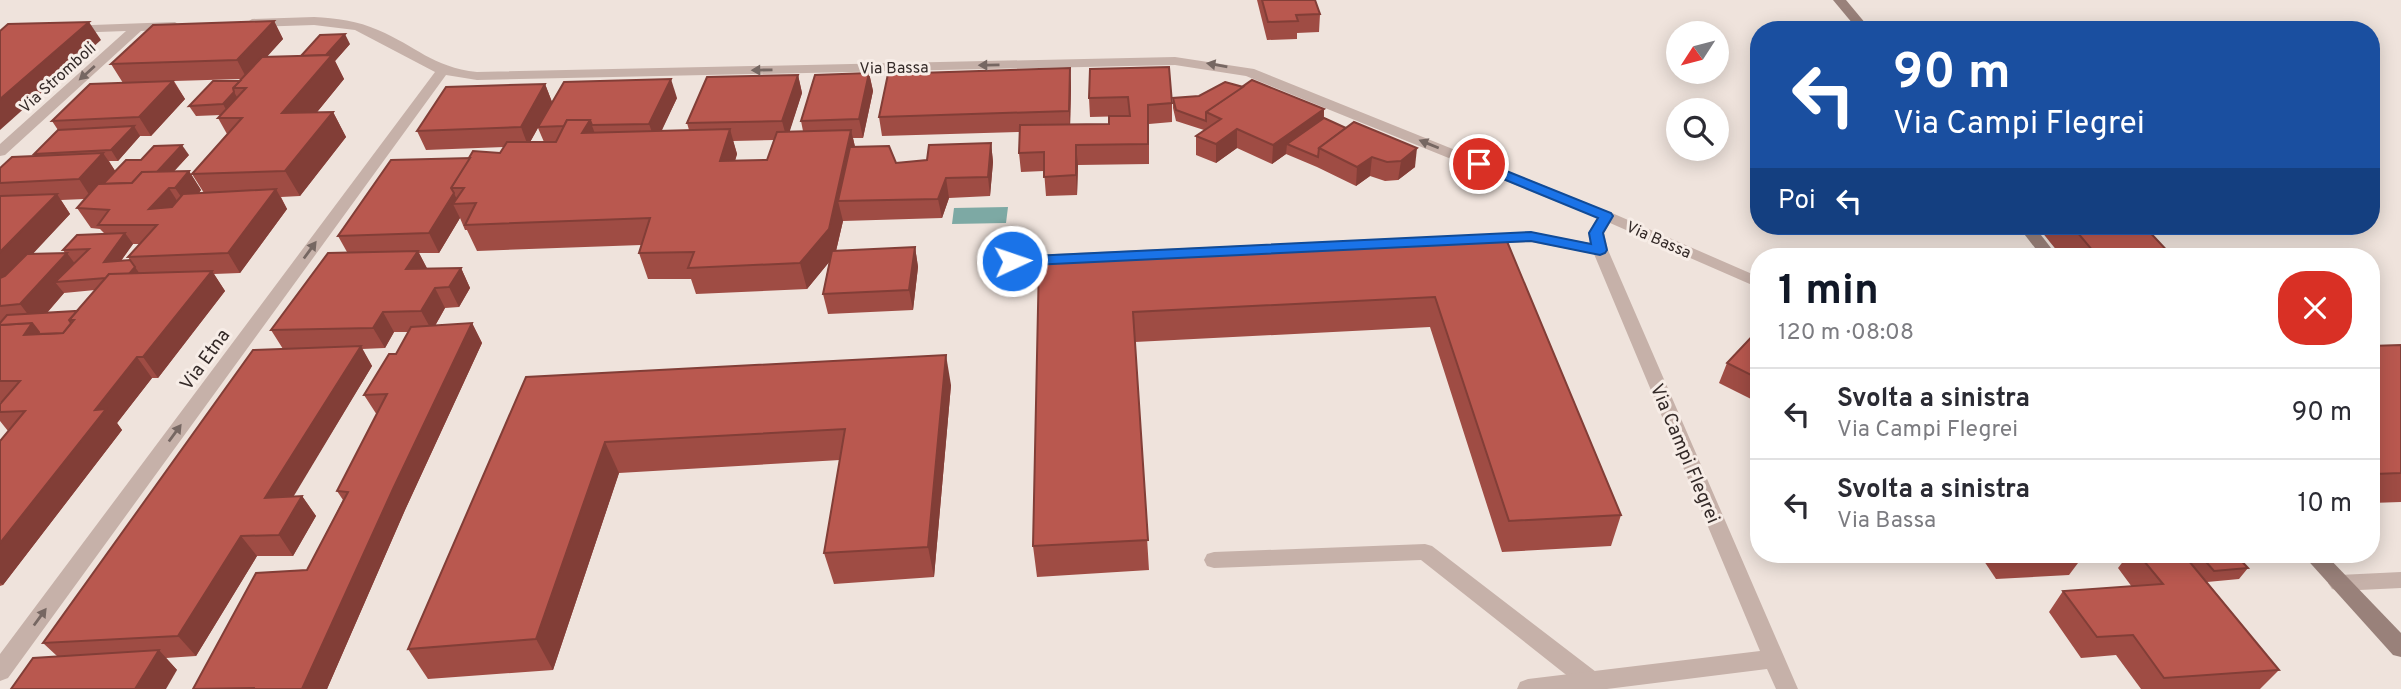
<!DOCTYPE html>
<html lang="it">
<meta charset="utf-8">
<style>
:root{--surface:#fff;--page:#f7f7f7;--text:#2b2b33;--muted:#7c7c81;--line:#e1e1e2;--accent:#111827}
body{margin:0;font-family:Overpass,sans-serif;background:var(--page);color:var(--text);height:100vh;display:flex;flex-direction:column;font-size:26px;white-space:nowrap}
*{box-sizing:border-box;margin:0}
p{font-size:23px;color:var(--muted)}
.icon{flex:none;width:38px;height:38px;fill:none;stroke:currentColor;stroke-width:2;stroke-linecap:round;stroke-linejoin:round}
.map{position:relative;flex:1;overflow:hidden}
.panel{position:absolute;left:1750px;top:248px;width:630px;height:315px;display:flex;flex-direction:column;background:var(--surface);border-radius:28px;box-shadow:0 4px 18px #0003}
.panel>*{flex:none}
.guide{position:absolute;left:1750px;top:21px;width:630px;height:214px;border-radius:28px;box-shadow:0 4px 18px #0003;background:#1a4fa0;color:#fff;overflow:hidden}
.needle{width:46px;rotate:234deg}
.fabs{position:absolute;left:1666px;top:21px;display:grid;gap:14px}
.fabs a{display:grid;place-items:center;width:63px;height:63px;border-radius:50%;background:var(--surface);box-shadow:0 4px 18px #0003;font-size:35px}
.pin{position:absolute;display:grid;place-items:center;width:60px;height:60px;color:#fff;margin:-30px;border:4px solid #fff;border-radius:50%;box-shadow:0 2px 7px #0007}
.me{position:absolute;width:77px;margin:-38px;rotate:87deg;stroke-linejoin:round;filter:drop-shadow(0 0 5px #0008)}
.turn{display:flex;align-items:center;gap:24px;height:147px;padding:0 28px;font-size:32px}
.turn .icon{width:91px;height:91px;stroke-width:2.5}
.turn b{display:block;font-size:49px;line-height:60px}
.then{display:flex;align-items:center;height:66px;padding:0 28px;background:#0003;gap:14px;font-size:26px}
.round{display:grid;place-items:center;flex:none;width:74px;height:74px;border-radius:28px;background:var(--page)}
.overview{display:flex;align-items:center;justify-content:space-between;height:119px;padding:0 28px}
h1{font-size:42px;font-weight:700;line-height:52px;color:var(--accent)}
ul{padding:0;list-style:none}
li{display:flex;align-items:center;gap:21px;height:91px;padding:0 28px;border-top:2px solid var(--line)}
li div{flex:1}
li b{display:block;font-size:26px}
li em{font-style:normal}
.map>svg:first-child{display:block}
.water{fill:#7da9a4}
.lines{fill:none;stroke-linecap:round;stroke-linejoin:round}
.lane{fill:#c6b1a9;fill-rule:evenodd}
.street{fill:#c6b1a9;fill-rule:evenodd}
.secondary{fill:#99817a;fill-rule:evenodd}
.wall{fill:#9f4c44;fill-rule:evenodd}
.shaded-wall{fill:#823e37}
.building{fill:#b9584f;stroke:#823e37;stroke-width:2}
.oneway{fill:#766762}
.route{fill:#1a73e8;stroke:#114b97;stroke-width:2}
.labels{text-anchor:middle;stroke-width:6;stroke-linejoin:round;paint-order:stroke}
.far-street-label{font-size:16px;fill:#342a28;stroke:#f7ede7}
.street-label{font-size:19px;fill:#342a28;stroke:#f7ede7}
</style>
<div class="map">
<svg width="2401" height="689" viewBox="0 0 2401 689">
<rect width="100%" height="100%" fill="#efe3dc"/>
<path class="water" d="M1008,207L1006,223L952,224L954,208Z"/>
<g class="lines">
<path class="lane" d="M1425,544L1432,546L1600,675L1603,682L1600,689H1584L1421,560L1214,568L1207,566L1204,560L1207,554L1214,552Z"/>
<g class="street">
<path d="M314,17C336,18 358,21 378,30C416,46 432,67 477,72L1175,57L1254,69L1612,213L1759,277V288L1610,223L1604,233L1608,250L1798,689H1776L1767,669L1607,689H1517L1520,682L1528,679L1760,651L1594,254L1531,242L1006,265L1004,261L1012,256L1531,232L1590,243L1588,233L1597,218L1246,76L1175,65L477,80L446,75L8,678L0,681V654L435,72L355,30L314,25L252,27L246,23L252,19Z"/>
<path d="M175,22L181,26L180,29L141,31L5,155L0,156V144L126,31L70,33L65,32V26Z"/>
<path d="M2401,572V588L2339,591L2332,589L2328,583L2332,577L2339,575Z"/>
</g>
<g class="secondary">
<path d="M1833,0H1846L1871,30H1858Z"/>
<path d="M2018,226H2034L2058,257H2042Z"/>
<path d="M2303,555H2326L2401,633V657L2393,655Z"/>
</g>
</g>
<g class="wall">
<path d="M1257,0H1315L1320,14L1319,32L1297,33V39L1267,40Z"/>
<path d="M274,21L283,39L267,56H301L350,44L335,61L344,79L317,112H333L346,137L300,196L281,197L287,209L240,273L214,274L225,291L158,378H152L117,423L122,430L3,585L0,586V441L8,431L0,421V404L1,402H0V183L36,156L34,154L58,130L52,121L123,83L111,64ZM241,79L189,106L196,116L221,115L218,118L227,134L192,174L204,193H199L201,190L189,171H174L189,155L141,160L115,171L109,161H118L140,136H151L185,99L174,81ZM85,199L77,208L91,228L100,229L105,234L63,250L65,253H33L70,214L61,200ZM133,244H140L128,257L130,260L121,261ZM95,290L77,311L47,313L64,293Z"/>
<path d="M1070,68L1071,87L1070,125L1109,124L1129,116L1090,117L1089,98L1090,69L1172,103V122L1149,124V164L1078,165L1077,195L1046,196L1044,171L1021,172L1019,153V132L882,136L879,117Z"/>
<path d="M869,73L873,91L863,138H853L855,147L896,163L927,160L991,143L993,162L990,196L949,198L942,218L843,221L836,251L915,247L918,267L913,310L828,314L823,294L829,262L807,289L696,294L691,279H648L639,253L641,245L477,251L467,230H465L460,218L439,253H419L427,269L461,268L470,288L459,307L445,308L435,326L472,323L482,343L405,510L327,689H193L307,570L343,500L337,491L377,415L364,395L396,354L408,332H394L385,348L362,349L372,366L293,496H302L316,516L293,556H257L196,656L166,658L177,670L57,656L43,643L283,349L271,330L347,252L338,236L470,158L500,153L504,147L426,150L417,131L545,84L552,102L677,98L661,131L689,130L687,123L798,75L802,93L789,132L803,131L801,121ZM538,128L544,142H530ZM774,140L767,160H735L737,154L733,141Z"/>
<path d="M1173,98L1324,109V118L1415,167L1398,180L1385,181L1370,176L1356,186L1317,167L1286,154L1272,164L1237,148L1216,163L1196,155V136L1204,130L1176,121L1173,108Z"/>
<path d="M2037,226H2144L2173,257H2062Z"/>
<path d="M1506,239L1621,515L1611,546L1502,552L1430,327L1135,342L1149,570L1037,577L1033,546L1039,261Z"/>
<path d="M1759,329V403L1719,383L1727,363Z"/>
<path d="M2401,345V502L2371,503V346Z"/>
<path d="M526,377L951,385L934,577L834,584L824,553L840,460L619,473L553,670L428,679L408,649Z"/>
<path d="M1980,555H2084L2069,575L1996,579Z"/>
<path d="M2128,555H2236L2248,568L2239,579L2207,582L2279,670L2260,689H2141L2116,655L2081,658L2049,612L2063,591L2132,587L2118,568Z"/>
</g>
<g class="shaded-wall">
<path d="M274,21L283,39L247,79L237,60Z"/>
<path d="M89,22L101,40L0,130V99Z"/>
<path d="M345,34L350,44L335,61L344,79L296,138L282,113L321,61Z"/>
<path d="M1070,68L1071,87L1070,130L1069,111Z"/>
<path d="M869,73L873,91L863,138L859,119Z"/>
<path d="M798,75L802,93L787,140L782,121Z"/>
<path d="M671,79L677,98L656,143L649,124Z"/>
<path d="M173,81L185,99L151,136L139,117Z"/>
<path d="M545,84L552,102L528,146L521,127Z"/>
<path d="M234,92L240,102L229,115L223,104Z"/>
<path d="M1324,109L1323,128L1287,144L1286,154L1272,164L1273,145Z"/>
<path d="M333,112L346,137L300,196L285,171Z"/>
<path d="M590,120L599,145L582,133Z"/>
<path d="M134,126L140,136L118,161L111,150Z"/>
<path d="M730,129L737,154L728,186L720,161Z"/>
<path d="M1237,129V148L1216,163V144Z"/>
<path d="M851,130L857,155L838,201L843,221L835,255L807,289L800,263Z"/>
<path d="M991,143L993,162L990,196L988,177Z"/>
<path d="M182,145L189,155L145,203L138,192Z"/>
<path d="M1076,145L1078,165L1077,195L1076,175Z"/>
<path d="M1417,148L1415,167L1398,180L1401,161Z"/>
<path d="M103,153L116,172L92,199L79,179Z"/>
<path d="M1372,157L1370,176L1356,186L1357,167Z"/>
<path d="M189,171L201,190L188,207L175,188Z"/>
<path d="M946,178L949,198L942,218L938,199Z"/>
<path d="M169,188L181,207L149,209Z"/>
<path d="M276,189L287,209L240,273L228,253Z"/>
<path d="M454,193L459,204H453L460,218L439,253L429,233Z"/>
<path d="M57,194L70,214L2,287L0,285V252Z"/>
<path d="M125,233L133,244L112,273L104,262Z"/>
<path d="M915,247L918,267L913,310L909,290Z"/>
<path d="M418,251L428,270L406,269Z"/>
<path d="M67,253L82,273L55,282L64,293L36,325L20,304Z"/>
<path d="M135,267L142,277L127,276Z"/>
<path d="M461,268L470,288L459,307L449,287Z"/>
<path d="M212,271L225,291L158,378L143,357Z"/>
<path d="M435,288L445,308L432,331L421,311Z"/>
<path d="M383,312L394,332L385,348L373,328Z"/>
<path d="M32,323L48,343L24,335Z"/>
<path d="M472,323L482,343L405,510L327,689H302L393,489Z"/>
<path d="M361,346L372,366L280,519L265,498Z"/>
<path d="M946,355L951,385L934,577L928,547Z"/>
<path d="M137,357L152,378L117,423L122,430L3,585L0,583V543L95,410Z"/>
<path d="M605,442L619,473L553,670L536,639Z"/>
<path d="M302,496L316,516L293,556L279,535Z"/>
<path d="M241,536L257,556L196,656L178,636Z"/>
<path d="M159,650L177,670L166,689H135Z"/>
</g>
<g class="building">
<path d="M1262,0H1315L1320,14L1296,15L1298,21L1268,22Z"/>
<path d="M274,21L237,60L111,64L153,25Z"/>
<path d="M89,22L0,99V31L8,24Z"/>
<path d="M345,34L326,55L301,56L320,35Z"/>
<path d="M332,55L282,113L333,112L285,171L192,174L242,118H218L246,88H233L262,57Z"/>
<path d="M1169,67L1172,103L1148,105V144L1076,145V175L1044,177V152L1019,153L1020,125L1109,124V116H1130L1128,97L1089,98L1090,69Z"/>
<path d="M1070,68L1069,111L879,117L888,74Z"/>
<path d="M869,73L859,119L801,121L815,75Z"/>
<path d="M798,75L782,121L687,123L707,77Z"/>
<path d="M671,79L649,124L592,125L590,120H567L564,126L538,127L564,82Z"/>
<path d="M1252,80L1324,109L1273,145L1237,129L1216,144L1196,136L1221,119L1206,112Z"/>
<path d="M173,81L139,117L52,121L90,84Z"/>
<path d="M213,81H240L233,88L234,92L223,104L189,106Z"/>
<path d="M1225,82L1243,87L1206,112V121L1176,110L1173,98L1199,96Z"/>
<path d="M545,84L521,127L417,131L446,87Z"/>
<path d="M1324,118L1346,128L1319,148L1318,157L1287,144Z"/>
<path d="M567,120H590L582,133L730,129L720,161L767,160L777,132L851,130L829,229L800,263L688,268L694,252L639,253L650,218L465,225L476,203L453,204L464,188H451L473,151L500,153L507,142H556Z"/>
<path d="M1354,122L1417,148L1401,161L1387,162L1372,157L1357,167L1319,148Z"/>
<path d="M134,126L111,150L34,154L58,130Z"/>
<path d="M991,143L988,177L946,178L938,199L838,201L850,147L889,146L896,163L927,160L929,145Z"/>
<path d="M182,145L157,172H142L132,183L103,184L126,160H141L154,146Z"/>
<path d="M103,153L79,179L0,183V168L12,157Z"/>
<path d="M470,158L451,188L454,193L429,233L338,236L391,160Z"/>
<path d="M189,171L175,188H169L149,209L172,207L183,194L276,189L228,253L128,257L157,225H98L109,210L77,208L98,184L132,183L142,172Z"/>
<path d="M57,194L0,252V196Z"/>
<path d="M2072,226H2144L2173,257H2098Z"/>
<path d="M125,233L104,262L130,260L135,267L129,274H109L106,278L55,282L89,249L63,250L77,235Z"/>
<path d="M1506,239L1621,515L1509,521L1435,297L1133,312L1148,540L1033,546L1039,261Z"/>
<path d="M915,247L909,290L823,294L832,251Z"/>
<path d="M418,251L406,269L461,268L449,287L435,288L421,311L383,312L373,328L271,330L328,253Z"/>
<path d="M67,253L20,304L0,306V278L5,276L27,254Z"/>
<path d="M212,271L143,357H137L95,410L106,409L0,543V441L25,411L0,412V404L20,381H0V325L32,323L24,335L63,333L74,320H69L109,274Z"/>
<path d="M77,311L69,320L71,323L63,333L38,334L39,332L32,323L0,325V323L7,315Z"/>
<path d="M472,323L393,489L302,689H254V688L193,689L256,573L307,570L348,492L337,491L387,394L364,395L389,354H396L411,327Z"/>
<path d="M1759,329V379L1727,363Z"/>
<path d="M2401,345V473L2374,474L2371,471V346Z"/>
<path d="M361,346L265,498L302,496L279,535L241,536L178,636L43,643L253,350Z"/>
<path d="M946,355L928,547L824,553L845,429L605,442L536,639L408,649L526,377Z"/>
<path d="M2139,555H2184L2279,670L2164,678L2133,635L2097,637L2063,591L2163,584Z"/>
<path d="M2200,555H2236L2248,568L2214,571Z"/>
<path d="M159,650L135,689H11L33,658Z"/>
</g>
<defs><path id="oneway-solid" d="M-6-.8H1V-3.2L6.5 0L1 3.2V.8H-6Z" transform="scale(1.75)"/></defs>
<g class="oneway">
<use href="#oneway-solid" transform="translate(989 65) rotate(179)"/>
<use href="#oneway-solid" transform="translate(1217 65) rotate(-170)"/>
<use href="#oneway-solid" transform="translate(762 70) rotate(179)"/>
<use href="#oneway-solid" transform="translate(87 73) rotate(138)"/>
<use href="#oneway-solid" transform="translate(1429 144) rotate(-158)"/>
<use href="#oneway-solid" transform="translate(310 250) rotate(-54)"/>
<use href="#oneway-solid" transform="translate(175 433) rotate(-54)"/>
<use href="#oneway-solid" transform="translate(40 617) rotate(-54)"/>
</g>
<path class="route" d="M1479,160L1611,213L1613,216L1603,233L1607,250L1605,253L1600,255L1531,241L1012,266L1004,261L1012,257L1531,232L1591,244L1589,233L1598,218L1474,167V162Z"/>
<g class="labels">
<g class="far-street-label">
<text transform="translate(894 67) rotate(-1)" y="6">Via Bassa</text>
<text transform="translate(57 77) rotate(-42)" y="6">Via Stromboli</text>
<text transform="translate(1659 239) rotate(24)" y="6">Via Bassa</text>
</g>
<g class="street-label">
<text transform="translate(204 359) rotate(-54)" y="7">Via Etna</text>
<text transform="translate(1686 453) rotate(67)" y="7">Via Campi Flegrei</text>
</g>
</g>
</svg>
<div class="fabs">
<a><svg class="needle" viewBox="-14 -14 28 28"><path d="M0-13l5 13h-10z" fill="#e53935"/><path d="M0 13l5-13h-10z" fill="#7c7c81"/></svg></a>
<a><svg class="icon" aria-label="search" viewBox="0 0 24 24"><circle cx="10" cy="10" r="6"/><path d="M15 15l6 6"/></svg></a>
</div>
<div class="pin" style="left:1479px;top:164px;background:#d93025"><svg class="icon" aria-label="arrive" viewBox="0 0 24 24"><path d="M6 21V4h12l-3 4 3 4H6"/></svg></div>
<svg class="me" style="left:1012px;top:261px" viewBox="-20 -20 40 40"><circle r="17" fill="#1a73e8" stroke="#fff" stroke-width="3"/><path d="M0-11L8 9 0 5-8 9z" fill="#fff"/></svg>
<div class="guide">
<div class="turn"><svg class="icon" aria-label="left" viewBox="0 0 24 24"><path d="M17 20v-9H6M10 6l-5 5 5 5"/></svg><div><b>90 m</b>Via Campi Flegrei</div></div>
<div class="then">Poi<svg class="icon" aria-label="left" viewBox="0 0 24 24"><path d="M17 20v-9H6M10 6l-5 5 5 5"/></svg></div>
</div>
<section class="panel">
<div class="overview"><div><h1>1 min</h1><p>120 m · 08:08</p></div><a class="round" style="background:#d93025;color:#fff"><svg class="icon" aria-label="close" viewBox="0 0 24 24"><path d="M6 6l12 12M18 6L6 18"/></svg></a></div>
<ul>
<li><svg class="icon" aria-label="left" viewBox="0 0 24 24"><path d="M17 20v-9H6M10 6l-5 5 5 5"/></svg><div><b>Svolta a sinistra</b><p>Via Campi Flegrei</p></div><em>90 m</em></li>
<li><svg class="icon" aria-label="left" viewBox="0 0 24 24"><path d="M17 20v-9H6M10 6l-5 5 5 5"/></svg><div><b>Svolta a sinistra</b><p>Via Bassa</p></div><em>10 m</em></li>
</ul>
</section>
</div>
